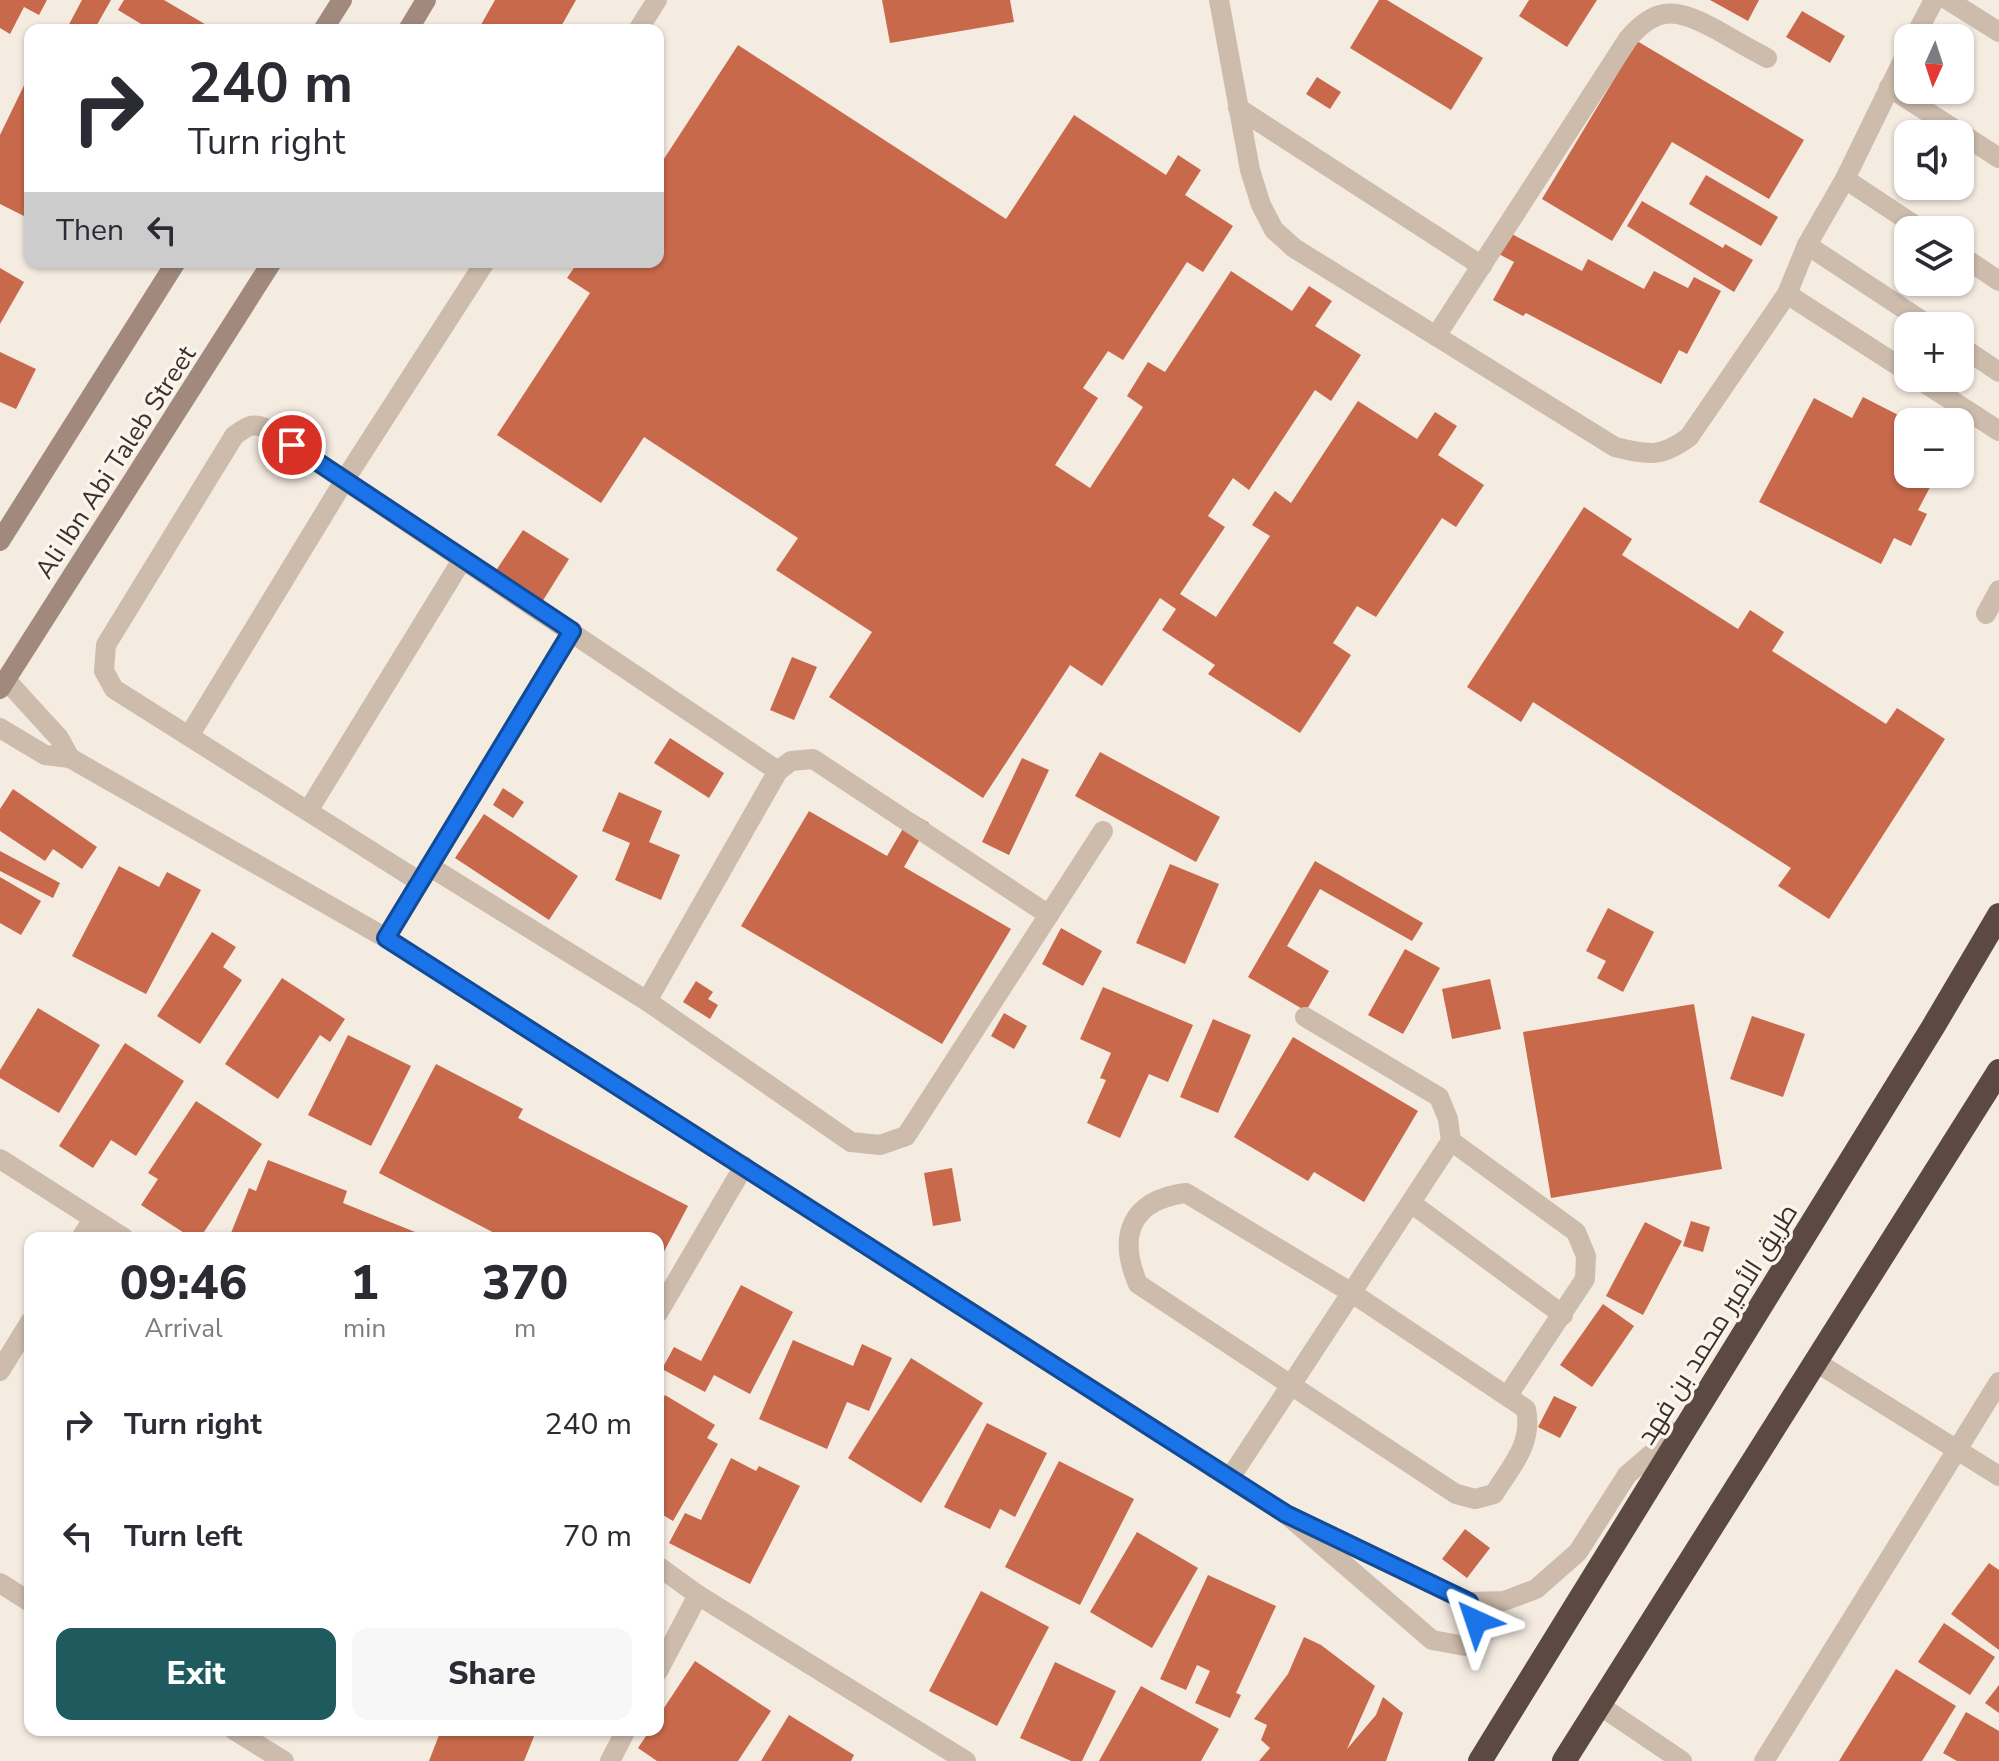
<!DOCTYPE html>
<meta charset="utf-8">
<style>
:root{--surface:#fff;--page:#f7f7f7;--text:#2b2b33;--muted:#7c7c81;--accent:#1f5a5e}
body{margin:0;font-family:"Nunito Sans",Cairo,sans-serif;background:var(--page);color:var(--text);height:100vh;display:flex;flex-direction:column;font-size:30px;white-space:nowrap}
*{box-sizing:border-box;margin:0}
p{font-size:26px;color:var(--muted)}
.icon{flex:none;width:44px;height:44px;fill:none;stroke:currentColor;stroke-width:2;stroke-linecap:round;stroke-linejoin:round}
.map{position:relative;flex:1;overflow:hidden}
.panel{position:absolute;left:24px;top:1232px;width:640px;height:504px;display:flex;flex-direction:column;background:var(--surface);border-radius:16px;box-shadow:0 2px 6px #0004}
.panel>*{flex:none}
.guide{position:absolute;left:24px;top:24px;width:640px;height:244px;border-radius:16px;box-shadow:0 2px 6px #0004;background:#fff;color:var(--text);overflow:hidden}
.needle{width:52px;rotate:183deg}
.tools{position:absolute;left:1894px;top:24px;display:grid;gap:16px}
.tools a{display:grid;place-items:center;width:80px;height:80px;border-radius:16px;background:var(--surface);box-shadow:0 2px 6px #0004;font-size:40px}
.pin{position:absolute;display:grid;place-items:center;width:68px;height:68px;color:#fff;margin:-34px;border:4px solid #fff;border-radius:50%;box-shadow:0 2px 8px #0007}
.me{position:absolute;width:88px;margin:-44px;rotate:318deg;stroke-linejoin:round;filter:drop-shadow(0 0 6px #0008)}
.turn{display:flex;align-items:center;gap:28px;height:168px;padding:0 32px;font-size:36px}
.turn .icon{width:104px;height:104px;stroke-width:2.5}
.turn b{display:block;font-size:56px;line-height:68px}
.then{display:flex;align-items:center;height:76px;padding:0 32px;background:#0003;gap:16px;font-size:30px}
.eta{display:flex;justify-content:space-evenly;align-items:center;height:136px;text-align:center}
.eta b{font-size:48px;font-weight:800;line-height:56px}
.cta{display:flex;gap:16px;margin-top:auto;padding:16px 32px}
.cta a{flex:1;height:92px;border-radius:16px;background:var(--accent);color:#fff;font-size:32px;font-weight:800;line-height:92px;text-align:center}
.cta a+a{background:var(--page);color:var(--text)}
ul{padding:0;list-style:none}
li{display:flex;align-items:center;gap:24px;height:112px;padding:0 32px}
li div{flex:1}
li b{display:block;font-size:30px}
li em{font-style:normal}
.map>svg:first-child{display:block}
.building{fill:#c8694b}
.lines{fill:none;stroke-linecap:round;stroke-linejoin:round}
.lane{stroke:#cdbbac;stroke-width:20}
.street{stroke:#cdbbac;stroke-width:20}
.secondary{stroke:#a18a7d;stroke-width:20}
.highway{stroke:#5c4a42;stroke-width:24}
.route-casing{stroke:#114b97;stroke-width:20}
.route{stroke:#1a73e8;stroke-width:14}
.labels{text-anchor:middle;stroke-width:7;stroke-linejoin:round;paint-order:stroke}
.street-label{font-size:26px;fill:#3b302b;stroke:#fbf5ee}
</style>
<div class="map">
<svg width="1999" height="1761" viewBox="0 0 1999 1761">
<rect width="100%" height="100%" fill="#f4ebe1"/>
<g class="building">
<path d="M0,0H47L39,15L24,7L10,34L0,28Z"/>
<path d="M82,0H111L94,30H66Z"/>
<path d="M124,0H164L215,30H151L118,10Z"/>
<path d="M495,0H576L559,30H478Z"/>
<path d="M882,0H1010L1014,22L890,43Z"/>
<path d="M1379,0H1387L1483,58L1451,110L1350,48Z"/>
<path d="M1529,0H1597L1567,47L1519,16Z"/>
<path d="M1710,0H1759L1748,21Z"/>
<path d="M1802,11L1845,36L1830,63L1786,37Z"/>
<path d="M1637,41L1804,140L1769,199L1672,142L1612,241L1542,199Z"/>
<path d="M738,45L1006,219L1074,115L1166,175L1178,155L1201,170L1185,195L1233,226L1203,272L1187,262L1123,360L1108,351L1083,388L1098,398L1055,465L1090,488L1143,407L1127,396L1148,362L1165,372L1231,271L1292,311L1309,286L1332,301L1315,326L1361,355L1331,401L1315,390L1249,490L1233,478L1208,516L1225,527L1180,594L1216,617L1270,536L1252,525L1275,491L1291,503L1358,401L1417,439L1435,412L1457,426L1438,455L1484,485L1456,527L1442,518L1376,617L1357,606L1333,643L1351,655L1300,733L1208,674L1215,665L1162,630L1176,609L1160,598L1102,686L1070,665L983,798L829,697L872,632L776,570L798,538L644,437L601,503L497,435L590,293L567,278L578,262H658V168Z"/>
<path d="M30,73V219L0,204V135Z"/>
<path d="M1317,77L1341,92L1330,109L1306,94Z"/>
<path d="M1706,175L1778,217L1761,246L1689,204Z"/>
<path d="M1642,201L1723,248L1725,244L1753,260L1734,292L1627,226Z"/>
<path d="M1508,232L1582,271L1588,259L1644,289L1654,271L1688,288L1694,277L1721,291L1687,354L1679,350L1661,384L1526,313L1523,316L1493,300L1514,262L1497,253Z"/>
<path d="M0,268L24,282L0,324Z"/>
<path d="M0,352L36,369L16,409L0,402Z"/>
<path d="M1863,397L1908,420V474H1937L1918,510L1927,514L1911,546L1894,538L1881,564L1759,502L1814,398L1852,418Z"/>
<path d="M1584,507L1632,539L1622,555L1738,629L1750,610L1784,632L1772,651L1886,724L1897,708L1945,739L1829,919L1778,886L1791,868L1533,702L1521,722L1467,687Z"/>
<path d="M523,530L569,559L542,602L495,572Z"/>
<path d="M792,657L817,667L794,720L770,710Z"/>
<path d="M670,738L724,773L709,798L654,763Z"/>
<path d="M1100,752L1220,817L1196,862L1075,796Z"/>
<path d="M1022,758L1049,770L1009,855L982,842Z"/>
<path d="M503,788L524,802L513,818L493,805Z"/>
<path d="M13,789L97,847L82,869L53,849L45,861L0,831V809Z"/>
<path d="M619,792L662,811L649,842L680,855L661,900L615,880L630,843L602,831Z"/>
<path d="M809,811L887,856L912,813L929,823L904,867L1011,929L942,1044L741,926Z"/>
<path d="M484,814L578,876L549,920L455,858Z"/>
<path d="M0,851L60,883L53,898L0,871Z"/>
<path d="M1315,861L1423,923L1412,941L1320,889L1287,946L1329,971L1306,1011L1248,977Z"/>
<path d="M1170,864L1219,884L1185,964L1136,943Z"/>
<path d="M119,866L159,887L167,872L201,890L146,994L72,956Z"/>
<path d="M0,877L41,901L21,935L0,923Z"/>
<path d="M1608,908L1654,932L1623,992L1597,978L1606,961L1586,951Z"/>
<path d="M1061,928L1102,951L1083,986L1042,964Z"/>
<path d="M212,932L236,947L223,967L242,980L200,1044L157,1016Z"/>
<path d="M1405,949L1440,968L1403,1034L1368,1015Z"/>
<path d="M282,978L345,1019L330,1042L320,1035L278,1099L225,1064Z"/>
<path d="M1490,979L1501,1029L1452,1039L1442,989Z"/>
<path d="M696,981L713,992L708,999L718,1005L710,1019L683,1002Z"/>
<path d="M1103,987L1193,1025L1168,1082L1149,1074L1120,1138L1087,1123L1106,1080L1100,1078L1111,1053L1080,1039Z"/>
<path d="M1694,1004L1722,1169L1551,1198L1523,1032Z"/>
<path d="M38,1008L100,1045L59,1113L0,1078V1070Z"/>
<path d="M1004,1013L1027,1026L1014,1049L991,1036Z"/>
<path d="M1752,1016L1805,1034L1783,1097L1730,1079Z"/>
<path d="M1213,1019L1251,1035L1218,1113L1180,1097Z"/>
<path d="M348,1035L411,1066L371,1146L308,1115Z"/>
<path d="M1293,1037L1418,1111L1364,1202L1314,1172L1308,1181L1234,1137Z"/>
<path d="M125,1043L184,1081L136,1156L111,1140L93,1168L59,1146Z"/>
<path d="M436,1064L523,1109L518,1118L688,1206L658,1263V1238H504L379,1173Z"/>
<path d="M196,1101L262,1144L200,1238H192L141,1205L158,1179L148,1173Z"/>
<path d="M268,1160L347,1191L343,1203L420,1234L418,1238H229L249,1188L256,1191Z"/>
<path d="M952,1168L961,1221L933,1226L924,1173Z"/>
<path d="M1691,1221L1710,1227L1703,1252L1683,1246Z"/>
<path d="M1645,1222L1682,1241L1643,1315L1606,1296Z"/>
<path d="M741,1285L793,1312L750,1394L714,1375L705,1392L662,1369L674,1347L701,1361Z"/>
<path d="M1603,1304L1634,1326L1592,1387L1560,1365Z"/>
<path d="M793,1340L853,1366L862,1344L892,1358L869,1411L847,1402L827,1449L759,1419Z"/>
<path d="M911,1358L983,1403L921,1503L848,1458Z"/>
<path d="M665,1395L715,1425L707,1438L718,1444L673,1521L658,1512V1407Z"/>
<path d="M1554,1396L1577,1407L1560,1438L1538,1427Z"/>
<path d="M987,1423L1047,1453L1015,1517L1000,1509L990,1529L944,1507Z"/>
<path d="M731,1458L756,1471L759,1466L800,1486L750,1584L669,1543L685,1513L701,1520Z"/>
<path d="M1059,1461L1134,1499L1080,1605L1005,1567Z"/>
<path d="M1465,1529L1490,1548L1467,1578L1442,1559Z"/>
<path d="M1137,1532L1198,1568L1152,1648L1090,1612Z"/>
<path d="M1989,1563L1999,1570V1650L1951,1614Z"/>
<path d="M1208,1575L1276,1606L1236,1693L1241,1695L1230,1718L1195,1703L1210,1671L1197,1665L1186,1690L1160,1679Z"/>
<path d="M981,1591L1049,1627L997,1726L929,1691Z"/>
<path d="M1944,1623L1995,1657L1970,1695L1918,1662Z"/>
<path d="M1304,1637L1321,1645L1375,1686L1347,1749L1376,1715L1383,1697L1403,1713L1386,1761H1259L1270,1748L1261,1740L1267,1725L1254,1719L1288,1674Z"/>
<path d="M695,1661L771,1711L738,1761H657L638,1748L650,1730H658V1717Z"/>
<path d="M1055,1662L1116,1691L1082,1761H1071L1020,1738Z"/>
<path d="M1896,1669L1956,1706L1922,1761H1839Z"/>
<path d="M1999,1685V1713L1985,1703Z"/>
<path d="M1141,1686L1219,1729L1201,1761H1099Z"/>
<path d="M1966,1712L1999,1731V1761H1957L1943,1753Z"/>
<path d="M789,1715L854,1755L851,1761H761Z"/>
<path d="M441,1730H524L535,1734L524,1761H429Z"/>
</g>
<g class="lines">
<g class="lane">
<path d="M1219,0L1250,170L1261,205L1274,230L1294,248L1615,447C1648,455 1661,458 1689,437L1787,294L1807,245L1845,179L1908,50"/>
<path d="M1948,0L1999,32"/>
<path d="M638,30L657,0"/>
<path d="M1914,38L1934,0"/>
<path d="M1889,87L1999,158"/>
<path d="M1238,108L1482,266"/>
<path d="M1845,179L1922,230"/>
<path d="M1807,245L1930,326"/>
<path d="M1960,255L1999,281"/>
<path d="M1787,294L1908,372"/>
<path d="M1436,336L1628,39C1658,3 1679,10 1717,30C1734,40 1750,49 1767,58"/>
<path d="M1960,346L1999,372"/>
<path d="M1917,378L1999,431"/>
<path d="M1986,614L1999,590"/>
<path d="M189,736L344,481L485,262"/>
<path d="M308,811L462,560"/>
<path d="M429,866L647,1001L851,1142L880,1145L906,1136L1103,831"/>
<path d="M420,882L114,689L104,671L106,645L234,436C247,426 252,422 268,429L778,771"/>
<path d="M386,938L572,631"/>
<path d="M647,1001L778,771L791,761L813,759L1049,915"/>
<path d="M1451,1141L1576,1232L1586,1256L1585,1279L1508,1395"/>
<path d="M1186,1193L1352,1293L1526,1409C1533,1444 1512,1465 1494,1494L1475,1499L1456,1494L1138,1284C1117,1235 1131,1200 1186,1193Z"/>
<path d="M1411,1203L1563,1315"/>
<path d="M1230,1478L1451,1141L1448,1119L1439,1097L1305,1017"/>
<path d="M1764,1761L1999,1382"/>
</g>
<g class="street">
<path d="M6,680L59,738L70,758"/>
<path d="M0,728L45,755L70,758L386,938L1286,1514L1469,1602L1476,1621V1635L1465,1646L1432,1640L1286,1514"/>
<path d="M0,1159L124,1238"/>
<path d="M81,1238L93,1219"/>
<path d="M658,1313L744,1166"/>
<path d="M1816,1362L1999,1476"/>
<path d="M0,1371L30,1322"/>
<path d="M658,1566L698,1595L966,1761"/>
<path d="M0,1583L30,1602"/>
<path d="M1469,1602L1504,1601L1536,1589L1578,1552L1627,1475L1678,1431"/>
<path d="M658,1671L698,1595"/>
<path d="M1599,1705L1682,1761"/>
<path d="M234,1730L284,1761"/>
<path d="M610,1761L626,1730"/>
</g>
<g class="secondary">
<path d="M323,30L342,0"/>
<path d="M408,30L426,0"/>
<path d="M0,541L176,262"/>
<path d="M0,689L272,262"/>
</g>
<g class="highway">
<path d="M1480,1761L1933,1027L1999,915"/>
<path d="M1564,1761L1999,1071"/>
</g>
</g>
<g class="lines">
<g class="route-casing">
<path id="route" d="M292,445L572,631L386,938L1286,1514L1469,1602L1476,1621"/>
</g>
<use href="#route" class="route"/>
</g>
<g class="labels">
<g class="street-label">
<text transform="translate(115 462) rotate(-57)" y="9">Ali Ibn Abi Taleb Street</text>
<text transform="translate(1717 1324) rotate(-58)" y="9">طريق الأمير محمد بن فهد</text>
</g>
</g>
</svg>
<div class="tools">
<a><svg class="needle" viewBox="-14 -14 28 28"><path d="M0-13l5 13h-10z" fill="#e53935"/><path d="M0 13l5-13h-10z" fill="#7c7c81"/></svg></a>
<a><svg class="icon" aria-label="sound" viewBox="0 0 24 24"><path d="M4 9h4l5-4v14l-5-4H4zM17 9q2 3 0 6"/></svg></a>
<a><svg class="icon" aria-label="layers" viewBox="0 0 24 24"><path d="M12 4l9 5-9 5-9-5zM3 14l9 5 9-5"/></svg></a>
<a>+</a>
<a>−</a>
</div>
<div class="pin" style="left:292px;top:445px;background:#d93025"><svg class="icon" aria-label="arrive" viewBox="0 0 24 24"><path d="M6 21V4h12l-3 4 3 4H6"/></svg></div>
<svg class="me" style="left:1476px;top:1621px" viewBox="-20 -20 40 40"><path d="M0-17L14 15 0 8-14 15z" fill="#1a73e8" stroke="#fff" stroke-width="4"/></svg>
<div class="guide">
<div class="turn"><svg class="icon" aria-label="right" viewBox="0 0 24 24"><path d="M7 20v-9h11M14 6l5 5-5 5"/></svg><div><b>240 m</b>Turn right</div></div>
<div class="then">Then<svg class="icon" aria-label="left" viewBox="0 0 24 24"><path d="M17 20v-9H6M10 6l-5 5 5 5"/></svg></div>
</div>
<section class="panel">
<div class="eta">
<div><b>09:46</b><p>Arrival</p></div>
<div><b>1</b><p>min</p></div>
<div><b>370</b><p>m</p></div>
</div>
<ul>
<li><svg class="icon" aria-label="right" viewBox="0 0 24 24"><path d="M7 20v-9h11M14 6l5 5-5 5"/></svg><div><b>Turn right</b></div><em>240 m</em></li>
<li><svg class="icon" aria-label="left" viewBox="0 0 24 24"><path d="M17 20v-9H6M10 6l-5 5 5 5"/></svg><div><b>Turn left</b></div><em>70 m</em></li>
</ul>
<div class="cta"><a>Exit</a><a>Share</a></div>
</section>
</div>
